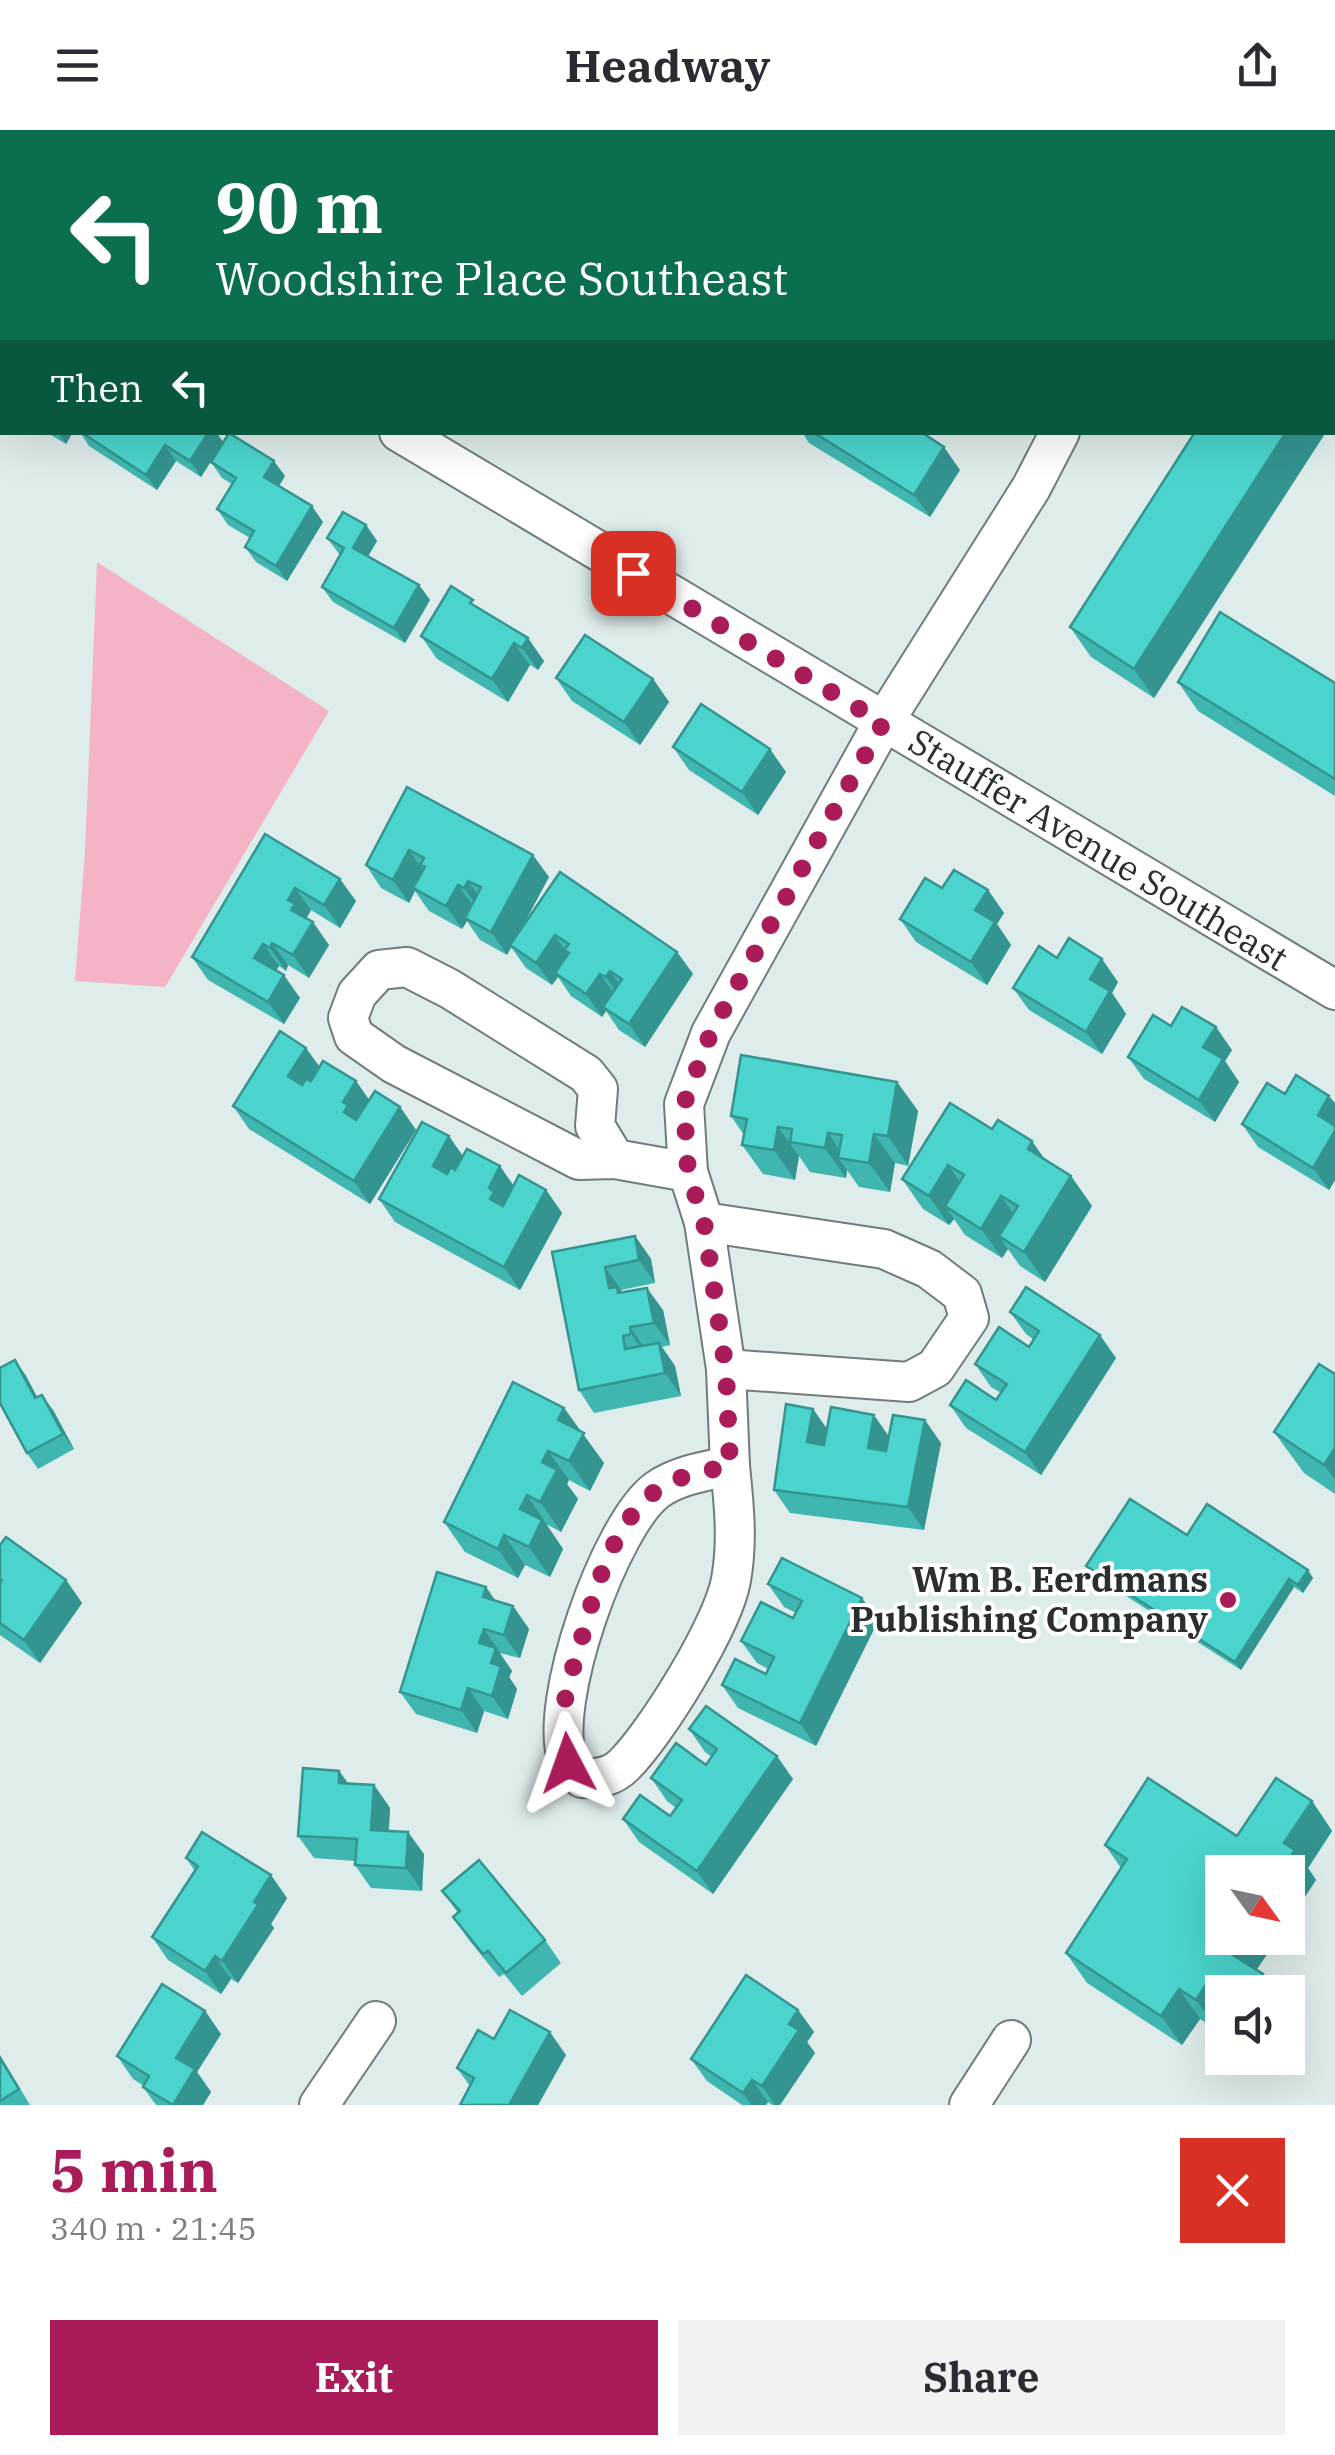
<!DOCTYPE html>
<meta charset="utf-8">
<style>
:root{--surface:#fff;--page:#f2f2f3;--text:#2b2b33;--muted:#7c7c81;--accent:#aa1c59}
body{margin:0;font-family:"IBM Plex Serif",serif;background:var(--page);color:var(--text);height:100vh;display:flex;flex-direction:column;font-size:38px;white-space:nowrap}
*{box-sizing:border-box;margin:0}
p{font-size:32px;color:var(--muted)}
.icon{flex:none;width:55px;height:55px;fill:none;stroke:currentColor;stroke-width:2;stroke-linecap:round;stroke-linejoin:round}
.map{position:relative;height:1975px;overflow:hidden}
.details{display:flex;flex-direction:column;background:var(--surface);flex:1}
.details>*{flex:none}
.hud{position:absolute;left:0px;top:0px;width:1335px;height:305px;box-shadow:0 10px 40px #0002;background:#0b6e4f;color:#fff;overflow:hidden}
.needle{width:65px;rotate:123deg}
.controls{position:absolute;left:1205px;top:1725px;display:grid;gap:20px}
.controls a{display:grid;place-items:center;width:100px;height:100px;border-radius:0px;background:var(--surface);box-shadow:0 10px 40px #0002;font-size:50px}
.pin{position:absolute;display:grid;place-items:center;width:85px;height:85px;color:#fff;margin:-42px;border-radius:20px;box-shadow:0 5px 15px #0006}
.me{position:absolute;width:110px;margin:-55px;rotate:356deg;stroke-linejoin:round;filter:drop-shadow(0 0 8px #0008)}
.turn{display:flex;align-items:center;gap:35px;height:210px;padding:0 50px;font-size:45px}
.turn .icon{width:130px;height:130px;stroke-width:2.5}
.turn b{display:block;font-size:70px;line-height:85px}
.then{display:flex;align-items:center;height:95px;padding:0 50px;background:#0003;gap:20px;font-size:38px}
.round{display:grid;place-items:center;flex:none;width:105px;height:105px;border-radius:0px;background:var(--page)}
.summary{display:flex;align-items:center;justify-content:space-between;height:170px;padding:0 50px}
h1{font-size:60px;font-weight:700;line-height:75px;color:var(--accent)}
.cta{display:flex;gap:20px;margin-top:auto;padding:20px 50px}
.cta a{flex:1;height:115px;border-radius:0px;background:var(--accent);color:#fff;font-size:40px;font-weight:700;line-height:115px;text-align:center}
.cta a+a{background:var(--page);color:var(--text)}
header{display:flex;justify-content:space-between;align-items:center;height:130px;padding:0 50px;background:var(--surface);font-size:45px;font-weight:700}
.map>svg:first-child{display:block}
.green{fill:#f5b4c5}
.lines{fill:none;stroke-linecap:round;stroke-linejoin:round}
.minor-casing{stroke:#707d7c;stroke-width:42}
.minor{stroke:#fff;stroke-width:38}
.wall{fill:#40b6b0}
.shaded-wall{fill:#349490}
.building{fill:#4bd4cd;stroke:#349490;stroke-width:2.5}
.route{stroke:#aa1c59;stroke-width:18;stroke-dasharray:0 32.4}
.poi-dot{fill:#aa1c59;stroke:#fff;stroke-width:4}
.labels{text-anchor:middle;stroke-width:8;stroke-linejoin:round;paint-order:stroke}
.street-label{font-size:35px;fill:#292e2e;stroke:#fff}
.poi-label{font-size:35px;font-weight:bold;fill:#292e2e;stroke:#fff;text-anchor:end}
</style>
<header><svg class="icon" aria-label="menu" viewBox="0 0 24 24"><path d="M4 6h16M4 12h16M4 18h16"/></svg>Headway<svg class="icon" aria-label="share" viewBox="0 0 24 24"><path d="M12 15V3M7 8l5-5 5 5M5 13v7h14v-7"/></svg></header>
<div class="map">
<svg width="1335" height="1975" viewBox="0 0 1335 1975">
<rect width="100%" height="100%" fill="#deeceb"/>
<path class="green" d="M97,432L329,581L165,857L75,851L85,721Z"/>
<g class="lines">
<g class="minor-casing">
<g id="minor">
<path d="M845,0L849,2"/>
<path d="M1131,2L1132,0"/>
<path d="M0,61L2,63"/>
<path d="M399,302L1335,860"/>
<path d="M615,1029L595,996L598,959L586,944L450,859L407,837L379,840L357,864L348,888L354,906L394,934L579,1030L615,1029L688,1042"/>
<path d="M704,1092L884,1119L929,1139L962,1164L969,1188L935,1238L909,1252L726,1239"/>
<path d="M730,1336L726,1239L704,1092L688,1042L684,974L711,903L883,593L1031,358L1060,302"/>
<path d="M730,1336C734,1375 738,1411 731,1450C723,1495 657,1602 624,1635C612,1647 598,1649 582,1648C577,1643 570,1637 568,1631C546,1576 610,1395 657,1360C678,1345 706,1341 730,1336Z"/>
<path d="M319,1975L376,1891"/>
<path d="M969,1975L1011,1910"/>
</g>
</g>
<use href="#minor" class="minor"/>
</g>
<g class="wall">
<path d="M101,0H157L155,2H105Z"/>
<path d="M159,0H223L222,2H164Z"/>
<path d="M611,0H678L677,2H614Z"/>
<path d="M46,302H73L66,314Z"/>
<path d="M80,302H216L223,312L201,347L176,331L157,360L89,316Z"/>
<path d="M802,302H921L960,340L930,387L809,313Z"/>
<path d="M1195,302H1326L1154,568L1091,527L1070,497Z"/>
<path d="M211,332L285,346L279,356L323,392L287,451L256,432L245,417L250,408L228,395L217,379L232,354L222,348Z"/>
<path d="M366,395L377,411L368,426L419,455L430,470L405,513L333,472L322,457L340,425L327,408Z"/>
<path d="M479,478L544,531L538,540L530,535L508,572L437,529L421,506Z"/>
<path d="M556,548L653,549L669,572L640,615L572,571Z"/>
<path d="M1178,552L1335,553V666L1198,581Z"/>
<path d="M673,617L786,642L758,685L689,640Z"/>
<path d="M407,657L549,747L520,801L677,822L693,844L645,917L619,900L606,881L602,887L571,866L558,847L552,855L526,838L511,817L507,825L480,810L467,791L462,799L429,781L415,761L409,773L381,758L366,735Z"/>
<path d="M265,704L356,771L340,798L311,780L306,788L329,815L309,848L288,835L286,841L279,836L276,841L300,868L284,894L208,850L192,827Z"/>
<path d="M942,758L988,760L1004,783L997,794L1011,815L987,855L916,812L900,789Z"/>
<path d="M1057,828L1118,852L1112,863L1126,884L1102,924L1029,880L1013,858Z"/>
<path d="M1171,896L1232,920L1225,931L1239,952L1215,992L1144,949L1128,927Z"/>
<path d="M320,937L356,951L369,970L400,977L416,1000L370,1074L249,999L233,976Z"/>
<path d="M897,952L918,981L908,1036L895,1033L890,1062L859,1057L847,1040L846,1048L810,1042L799,1026L795,1050L763,1044L742,1015L744,1005L731,986Z"/>
<path d="M1285,964L1335,973V1050L1329,1060L1258,1017L1242,994Z"/>
<path d="M992,999L1071,1046L1092,1076L1045,1152L1020,1136L1008,1119L1002,1128L965,1105L954,1089L949,1095L923,1079L902,1049Z"/>
<path d="M463,1026L514,1056L546,1060L562,1083L520,1160L395,1092L379,1069Z"/>
<path d="M635,1106L651,1129L655,1153L621,1160V1163L663,1180L670,1215L662,1217L675,1236L681,1266L594,1283L579,1260L552,1122Z"/>
<path d="M1010,1182L1116,1228L1041,1345L966,1298L950,1275L996,1270L1001,1263L991,1257L975,1234L1029,1217L1034,1210L1026,1204Z"/>
<path d="M15,1230L26,1246L37,1267L53,1280L74,1319L38,1339L27,1323Z"/>
<path d="M1335,1244V1364L1304,1343L1274,1302Z"/>
<path d="M564,1278L604,1333L590,1361L569,1350L567,1354L578,1369L561,1402L548,1395L547,1396L563,1419L550,1447L525,1435L518,1448L465,1422L444,1392Z"/>
<path d="M813,1279L827,1299L941,1313L924,1400L790,1383L774,1360Z"/>
<path d="M1187,1405L1313,1448L1303,1463L1294,1457L1241,1540L1092,1444L1086,1436Z"/>
<path d="M0,1415L66,1450L82,1473L40,1533L0,1505Z"/>
<path d="M768,1454L878,1491L816,1616L738,1578L722,1555L766,1544L768,1539L757,1533L741,1511L793,1488L796,1483L784,1477Z"/>
<path d="M495,1471L513,1476L529,1499L520,1528L499,1523L512,1541L509,1547L517,1559L508,1589L484,1581L477,1603L416,1584L400,1562Z"/>
<path d="M689,1599L793,1649L713,1764L639,1712L623,1689L670,1686L676,1678L667,1671L651,1648L706,1635L712,1627L705,1622Z"/>
<path d="M339,1641L348,1653L374,1655L390,1678L389,1700L424,1724L422,1761L371,1758L355,1735V1731L314,1728L298,1706Z"/>
<path d="M1312,1671L1332,1701L1308,1738L1316,1750L1222,1808H1278L1256,1840L1263,1844L1276,1862H1222V1890L1217,1900L1200,1889L1182,1915L1087,1853L1066,1823L1121,1738L1105,1715L1237,1706Z"/>
<path d="M186,1728L287,1768L271,1794L274,1798L238,1853L231,1849L221,1864L168,1830L152,1807L195,1741Z"/>
<path d="M442,1761L545,1810L561,1833L522,1866L504,1844L499,1847L469,1810L453,1787L458,1783Z"/>
<path d="M798,1880L814,1902L807,1912L815,1923L780,1975H772L768,1972L766,1975H742L707,1951L691,1929Z"/>
<path d="M205,1881L221,1904L197,1942L211,1962L203,1975H156L143,1957L144,1956L133,1949L117,1926Z"/>
<path d="M494,1909L566,1925L538,1975H460L470,1956L457,1938Z"/>
<path d="M0,1925L30,1975H0Z"/>
</g>
<g class="shaded-wall">
<path d="M137,0H157L155,2H135Z"/>
<path d="M203,0H223L222,2H202Z"/>
<path d="M658,0H678L677,2H656Z"/>
<path d="M1335,227V289L1332,293V231Z"/>
<path d="M58,302H73L66,314Z"/>
<path d="M209,302H216L223,312L201,347L190,331Z"/>
<path d="M1286,302H1326L1154,568L1134,539Z"/>
<path d="M165,315L176,331L157,360L146,345Z"/>
<path d="M944,317L960,340L930,387L914,365Z"/>
<path d="M274,331L285,346L275,362L264,347Z"/>
<path d="M312,376L323,392L287,451L276,436Z"/>
<path d="M366,395L377,411L364,433L353,418Z"/>
<path d="M419,455L430,470L405,513L394,498Z"/>
<path d="M528,508L544,531L538,540L522,518Z"/>
<path d="M514,513L530,535L508,572L492,549Z"/>
<path d="M653,549L669,572L640,615L624,592Z"/>
<path d="M770,619L786,642L758,685L742,662Z"/>
<path d="M409,720L425,743L413,758L415,761L409,773L393,750Z"/>
<path d="M533,725L549,747L507,825L491,802Z"/>
<path d="M340,749L356,771L340,798L324,775Z"/>
<path d="M468,751L484,773L480,781L464,758Z"/>
<path d="M458,755L474,777L465,788L467,791L462,799L446,776Z"/>
<path d="M295,758L311,780L306,789L313,792L329,815L309,848L293,825L291,780L288,770Z"/>
<path d="M988,760L1004,783L997,794L1011,815L987,855L971,832L975,780Z"/>
<path d="M555,805L570,829L555,843L558,847L552,855L536,833Z"/>
<path d="M272,813L288,835L286,841L270,818Z"/>
<path d="M263,814L279,836L270,851L254,828Z"/>
<path d="M677,822L693,844L645,917L629,894Z"/>
<path d="M1102,829L1118,852L1112,863L1126,884L1102,924L1086,902L1090,849Z"/>
<path d="M610,841L626,863L622,870L606,847Z"/>
<path d="M600,844L616,866L603,877L606,881L602,887L586,864Z"/>
<path d="M284,845L300,868L284,894L268,872Z"/>
<path d="M1216,897L1232,920L1225,931L1239,952L1215,992L1199,970L1203,917Z"/>
<path d="M306,918L322,940L304,969L288,946Z"/>
<path d="M356,951L372,974L360,992L344,982L343,972Z"/>
<path d="M897,952L918,981L908,1036L888,1006Z"/>
<path d="M1329,966L1335,973V1050L1329,1060L1313,1038L1318,985Z"/>
<path d="M400,977L416,1000L370,1074L354,1051Z"/>
<path d="M778,997L799,1026L795,1050L774,1020Z"/>
<path d="M828,1003L846,1029L838,1028L847,1040L846,1048L825,1018Z"/>
<path d="M874,1004L895,1033L890,1062L869,1033Z"/>
<path d="M449,1006L465,1029L449,1059L433,1036Z"/>
<path d="M1032,1011L1053,1041L1028,1019Z"/>
<path d="M948,1035L969,1065L945,1076L954,1089L949,1095L929,1066Z"/>
<path d="M500,1036L516,1059L506,1078L490,1069L489,1058Z"/>
<path d="M1071,1046L1092,1076L1045,1152L1024,1122Z"/>
<path d="M546,1060L562,1083L520,1160L504,1137Z"/>
<path d="M1001,1066L1022,1096L999,1106L1008,1119L1002,1128L981,1099Z"/>
<path d="M635,1106L651,1129L655,1153L639,1130Z"/>
<path d="M605,1137L621,1160L633,1180L609,1158Z"/>
<path d="M647,1158L663,1180L670,1215L654,1193Z"/>
<path d="M630,1197L646,1220L647,1227L631,1204Z"/>
<path d="M1100,1205L1116,1228L1041,1345L1025,1322Z"/>
<path d="M659,1213L675,1236L681,1266L665,1243Z"/>
<path d="M15,1230L26,1246L46,1284L35,1268Z"/>
<path d="M42,1265L53,1280L74,1319L63,1304Z"/>
<path d="M564,1278L604,1333L590,1361L569,1331L558,1290Z"/>
<path d="M813,1279L829,1302L823,1334L807,1312Z"/>
<path d="M874,1285L890,1308L884,1341L868,1318Z"/>
<path d="M925,1290L941,1313L924,1400L908,1377Z"/>
<path d="M1335,1318V1350L1324,1335Z"/>
<path d="M548,1321L569,1350L567,1354L578,1369L561,1402L540,1372L542,1332Z"/>
<path d="M527,1365L563,1419L550,1447L529,1417L520,1379Z"/>
<path d="M504,1405L525,1435L518,1448L498,1419Z"/>
<path d="M1308,1440L1313,1448L1303,1463L1298,1455Z"/>
<path d="M1289,1449L1294,1457L1241,1540L1235,1532Z"/>
<path d="M66,1450L82,1473L40,1533L24,1510Z"/>
<path d="M486,1457L502,1480L483,1467Z"/>
<path d="M862,1468L878,1491L816,1616L800,1593Z"/>
<path d="M513,1476L529,1499L520,1528L504,1505Z"/>
<path d="M484,1499L512,1541L509,1547L517,1559L508,1589L492,1566L479,1513Z"/>
<path d="M468,1558L484,1581L477,1603L461,1580Z"/>
<path d="M777,1626L793,1649L713,1764L697,1741Z"/>
<path d="M339,1641L355,1663L339,1653Z"/>
<path d="M374,1655L390,1678L387,1722L371,1700Z"/>
<path d="M1312,1671L1332,1701L1308,1738L1316,1750L1288,1793V1742H1280L1284,1713Z"/>
<path d="M408,1702L424,1724L422,1761L406,1738Z"/>
<path d="M271,1745L287,1768L271,1794L274,1798L238,1853L222,1831L254,1772Z"/>
<path d="M1238,1808H1278L1249,1851L1228,1822Z"/>
<path d="M215,1826L231,1849L221,1864L205,1841Z"/>
<path d="M1263,1844L1276,1862H1252Z"/>
<path d="M1209,1850L1222,1870V1890L1217,1900L1196,1870Z"/>
<path d="M1179,1859L1200,1889L1182,1915L1161,1886Z"/>
<path d="M798,1880L814,1902L807,1912L815,1923L780,1975H775L762,1956L789,1894Z"/>
<path d="M205,1881L221,1904L197,1942L211,1962L203,1975H173L176,1928Z"/>
<path d="M550,1902L566,1925L538,1975H509Z"/>
<path d="M752,1950L768,1972L766,1975H751L743,1963Z"/>
</g>
<g class="building">
<path d="M116,0H137L135,2H121Z"/>
<path d="M175,0H203L202,2H179Z"/>
<path d="M226,0H290L294,2H224Z"/>
<path d="M624,0H658L656,2H628Z"/>
<path d="M2,176V216L0,214V180Z"/>
<path d="M1332,192L1335,193V227L1332,231Z"/>
<path d="M2,226V268L0,266V230Z"/>
<path d="M81,302H209L190,331L165,315L146,345Z"/>
<path d="M813,302H921L944,317L914,365Z"/>
<path d="M1195,302H1286L1134,539L1070,497Z"/>
<path d="M229,303L274,331L264,347L312,376L276,436L245,417L254,401L217,379L236,348L211,332Z"/>
<path d="M343,382L366,395L353,418L419,455L394,498L322,457L344,418L327,408Z"/>
<path d="M451,456L473,470L470,473L528,508L522,518L514,513L492,549L421,506Z"/>
<path d="M1220,482L1335,553V649L1178,552Z"/>
<path d="M585,505L653,549L624,592L556,548Z"/>
<path d="M701,574L770,619L742,662L673,617Z"/>
<path d="M407,657L533,725L491,802L465,788L481,757L468,751L464,758L458,755L446,776L413,758L425,737L420,735L424,728L409,720L393,750L366,735Z"/>
<path d="M265,704L340,749L324,775L295,758L288,770L295,774L291,780L313,792L293,825L272,813L270,818L263,814L254,828L284,845L268,872L192,827Z"/>
<path d="M954,740L988,760L975,780L995,792L971,832L900,789L925,748L942,758Z"/>
<path d="M560,742L677,822L629,894L603,877L622,849L610,841L606,847L600,844L586,864L555,843L569,823L564,820L569,814L555,805L536,833L510,815Z"/>
<path d="M1069,808L1102,829L1090,849L1110,861L1086,902L1013,858L1039,816L1057,828Z"/>
<path d="M1182,877L1216,897L1203,917L1223,929L1199,970L1128,927L1153,885L1171,896Z"/>
<path d="M280,901L306,918L288,946L302,955L306,949L311,951L323,931L356,951L343,972L348,975L344,982L356,990L375,961L400,977L354,1051L233,976Z"/>
<path d="M741,925L897,952L888,1006L874,1004L869,1033L838,1028L842,1005L828,1003L825,1018L790,1012L792,999L778,997L774,1020L742,1015L747,989L731,986Z"/>
<path d="M1296,945L1329,966L1318,985L1335,996V1001L1313,1038L1242,994L1267,953L1285,964Z"/>
<path d="M950,973L992,999L998,990L1032,1011L1028,1019L1071,1046L1024,1122L999,1106L1018,1076L1001,1066L981,1099L945,1076L964,1045L948,1035L929,1066L902,1049Z"/>
<path d="M422,992L449,1006L433,1036L447,1044L451,1037L455,1040L467,1019L500,1036L489,1058L494,1062L490,1069L503,1076L519,1045L546,1060L504,1137L379,1069Z"/>
<path d="M635,1106L639,1130L605,1137L609,1158L617,1157L618,1163L647,1158L654,1193L630,1197L631,1204L623,1206L625,1219L659,1213L665,1243L579,1260L552,1122Z"/>
<path d="M1026,1157L1100,1205L1025,1322L950,1275L966,1250L996,1270L1007,1254L975,1234L999,1197L1029,1217L1039,1201L1010,1182Z"/>
<path d="M15,1230L35,1268L42,1265L63,1304L27,1323L0,1273V1238Z"/>
<path d="M1319,1234L1335,1244V1318L1324,1335L1274,1302Z"/>
<path d="M513,1252L564,1278L558,1290L584,1303L569,1331L548,1321L542,1332L557,1340L540,1372L527,1365L520,1379L542,1390L529,1417L504,1405L498,1419L444,1392Z"/>
<path d="M786,1274L813,1279L807,1312L824,1315L831,1277L874,1285L868,1318L886,1321L893,1285L925,1290L908,1377L774,1360Z"/>
<path d="M1130,1369L1187,1405L1207,1374L1308,1440L1298,1455L1289,1449L1235,1532L1086,1436Z"/>
<path d="M6,1407L66,1450L24,1510L0,1493V1454L2,1450L0,1449V1415Z"/>
<path d="M782,1428L862,1468L800,1593L722,1555L735,1529L766,1544L774,1527L741,1511L761,1472L793,1488L802,1471L768,1454Z"/>
<path d="M437,1442L486,1457L483,1467L513,1476L504,1505L484,1499L479,1513L496,1518L491,1533L501,1536L492,1566L468,1558L461,1580L400,1562Z"/>
<path d="M706,1576L777,1626L697,1741L623,1689L640,1665L670,1686L682,1670L651,1648L676,1613L706,1635L717,1619L689,1599Z"/>
<path d="M303,1638L339,1641V1653L374,1655L371,1700L408,1702L406,1738L355,1735L357,1709L298,1706Z"/>
<path d="M1148,1648L1237,1706L1276,1648L1312,1671L1284,1713L1295,1720L1280,1742H1222V1808H1238L1228,1822L1263,1844L1252,1862H1228L1209,1850L1196,1870L1179,1859L1161,1886L1066,1823L1127,1729L1105,1715Z"/>
<path d="M202,1702L271,1745L254,1772L258,1775L222,1831L215,1826L205,1841L152,1807L198,1736L186,1728Z"/>
<path d="M479,1730L545,1810L506,1843L488,1821L483,1824L453,1787L460,1781L442,1761Z"/>
<path d="M746,1845L798,1880L789,1894L799,1900L762,1956L752,1950L743,1963L691,1929Z"/>
<path d="M162,1854L205,1881L176,1928L195,1939L173,1975L143,1957L149,1946L117,1926Z"/>
<path d="M510,1880L550,1902L509,1975H460L474,1948L457,1938L478,1900L494,1909Z"/>
<path d="M0,1928L19,1959L0,1971Z"/>
</g>
<g class="lines">
<path class="route" d="M568,1633C564,1612 563,1593 565,1571C567,1554 574,1536 579,1518C594,1465 610,1395 657,1360C678,1345 706,1341 730,1336L726,1240L704,1092L688,1042L684,974L711,902L883,593L633,443"/>
</g>
<circle class="poi-dot" cx="1228" cy="1470" r="10"/>
<g class="labels">
<g class="street-label">
<text transform="translate(1098 720) rotate(31)" y="12">Stauffer Avenue Southeast</text>
</g>
<g class="poi-label">
<text x="1208" y="1462">Wm B. Eerdmans<tspan x="1208" dy="40">Publishing Company</tspan></text>
</g>
</g>
</svg>
<div class="controls">
<a><svg class="needle" viewBox="-14 -14 28 28"><path d="M0-13l5 13h-10z" fill="#e53935"/><path d="M0 13l5-13h-10z" fill="#7c7c81"/></svg></a>
<a><svg class="icon" aria-label="sound" viewBox="0 0 24 24"><path d="M4 9h4l5-4v14l-5-4H4zM17 9q2 3 0 6"/></svg></a>
</div>
<div class="pin" style="left:633px;top:443px;background:#d93025"><svg class="icon" aria-label="arrive" viewBox="0 0 24 24"><path d="M6 21V4h12l-3 4 3 4H6"/></svg></div>
<svg class="me" style="left:568px;top:1633px" viewBox="-20 -20 40 40"><path d="M0-17L14 15 0 8-14 15z" fill="#aa1c59" stroke="#fff" stroke-width="4"/></svg>
<div class="hud">
<div class="turn"><svg class="icon" aria-label="left" viewBox="0 0 24 24"><path d="M17 20v-9H6M10 6l-5 5 5 5"/></svg><div><b>90 m</b>Woodshire Place Southeast</div></div>
<div class="then">Then<svg class="icon" aria-label="left" viewBox="0 0 24 24"><path d="M17 20v-9H6M10 6l-5 5 5 5"/></svg></div>
</div>
</div>
<section class="details">
<div class="summary"><div><h1>5 min</h1><p>340 m · 21:45</p></div><a class="round" style="background:#d93025;color:#fff"><svg class="icon" aria-label="close" viewBox="0 0 24 24"><path d="M6 6l12 12M18 6L6 18"/></svg></a></div>
<div class="cta"><a>Exit</a><a>Share</a></div>
</section>
